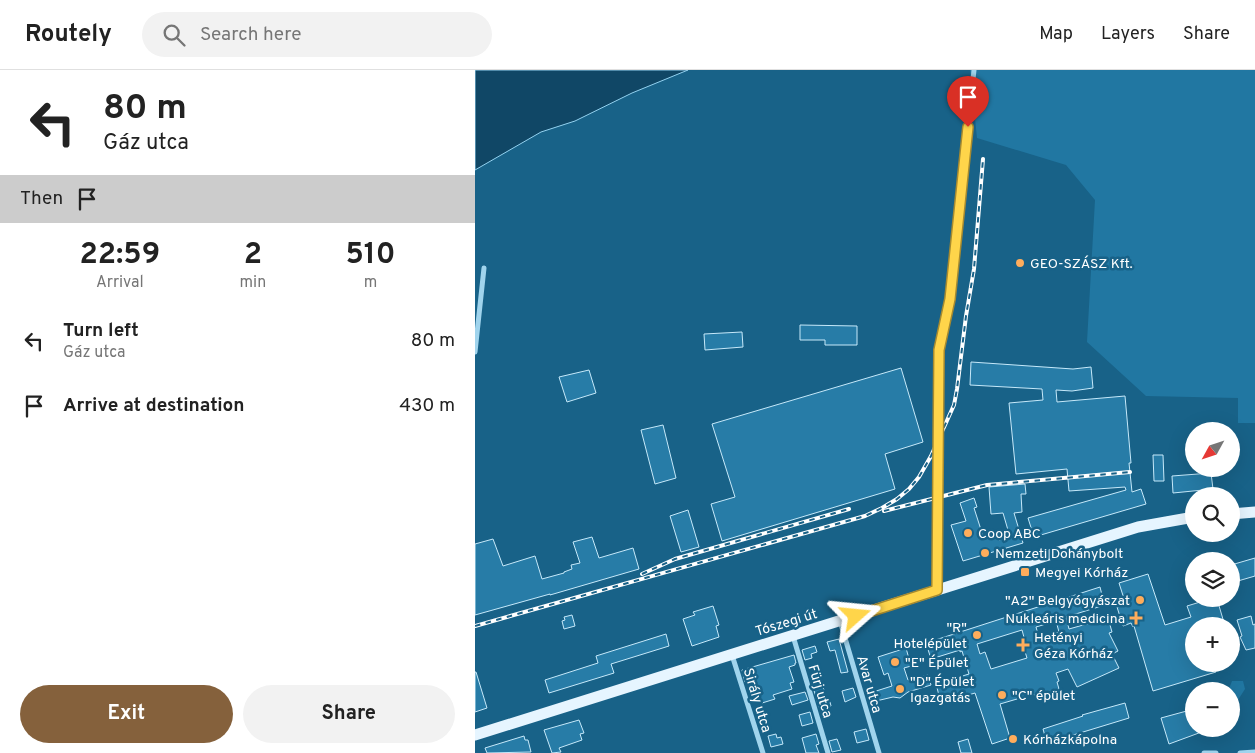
<!DOCTYPE html>
<meta charset="utf-8">
<style>
:root{--surface:#fff;--page:#f2f2f2;--text:#222;--muted:#767676;--line:#e0e0e0;--accent:#85613c}
body{margin:0;font-family:Overpass,sans-serif;background:var(--page);color:var(--text);height:100vh;display:flex;flex-direction:column;font-size:19px;white-space:nowrap}
*{box-sizing:border-box;margin:0}
p{font-size:16px;color:var(--muted)}
.icon{flex:none;width:28px;height:28px;fill:none;stroke:currentColor;stroke-width:2;stroke-linecap:round;stroke-linejoin:round}
.map{position:relative;flex:1;overflow:hidden}
.sheet{display:flex;flex-direction:column;background:var(--surface);width:475px}
.sheet>*{flex:none}
.guide{background:#fff;color:var(--text);overflow:hidden}
.needle{width:32px;rotate:230deg}
.tools{position:absolute;left:710px;top:352px;display:grid;gap:10px}
.tools a{display:grid;place-items:center;width:55px;height:55px;border-radius:50%;background:var(--surface);box-shadow:0 5px 20px #0002;font-size:25px}
.pin{position:absolute;display:grid;place-items:center;width:42px;height:42px;color:#fff;margin:-51px -21px;border-radius:50% 50% 50% 0;rotate:-45deg;box-shadow:0 0 5px #0007}
.pin .icon{rotate:45deg}
.me{position:absolute;width:55px;margin:-28px;rotate:72deg;stroke-linejoin:round;filter:drop-shadow(0 0 4px #0008)}
.turn{display:flex;align-items:center;gap:18px;height:105px;padding:0 20px;font-size:22px}
.turn .icon{width:65px;height:65px;stroke-width:2.5}
.turn b{display:block;font-size:35px;line-height:42px}
.then{display:flex;align-items:center;height:48px;padding:0 20px;background:#0003;gap:10px;font-size:19px}
.eta{display:flex;justify-content:space-evenly;align-items:center;height:85px;text-align:center}
.eta b{font-size:30px;font-weight:700;line-height:35px}
.cta{display:flex;gap:10px;margin-top:auto;padding:10px 20px}
.cta a{flex:1;height:58px;border-radius:30px;background:var(--accent);color:#fff;font-size:20px;font-weight:700;line-height:58px;text-align:center}
.cta a+a{background:var(--page);color:var(--text)}
ul{padding:0;list-style:none}
li{display:flex;align-items:center;gap:15px;height:65px;padding:0 20px}
li div{flex:1}
li b{display:block;font-size:19px}
li em{font-style:normal}
header{display:flex;align-items:center;gap:30px;box-sizing:border-box;height:70px;padding:0 25px;background:var(--surface);border-bottom:1px solid var(--line)}
header strong{font-size:24px}
nav{display:flex;gap:28px;margin-inline-start:auto;font-size:18px}
.search{width:350px;height:45px;background:var(--page);display:flex;align-items:center;gap:12px;box-sizing:border-box;padding:0 18px;border-radius:28px;color:var(--muted);font-size:19px}
main{display:flex;flex:1;min-height:0}
.map>svg:first-child{display:block}
.green{fill:#2177a2}
.water{fill:#104766;stroke:#93d2f0}
.building{fill:#277ca7;stroke:#c6e9fa;fill-rule:evenodd}
.lines{fill:none;stroke-linecap:round;stroke-linejoin:round}
.minor{stroke:#a0d4ed;stroke-width:5}
.primary{stroke:#e6f5ff;stroke-width:11}
.rail-casing{stroke:#fff;stroke-width:4}
.rail{stroke:#186288;stroke-width:2;stroke-dasharray:5.5;stroke-linecap:butt}
.route-casing{stroke:#a68a30;stroke-width:12}
.route{stroke:#ffd54a;stroke-width:9}
.poi-dot{fill:#ffad5c;stroke:#186288;stroke-width:2}
.labels{text-anchor:middle;stroke-width:5;stroke-linejoin:round;paint-order:stroke}
.poi-label{font-size:14px;fill:#fff;stroke:#186288;text-anchor:start}
.street-label{font-size:14px;fill:#fff;stroke:#186288}
</style>
<header>
<strong>Routely</strong>
<div class="search"><svg class="icon" aria-label="search" viewBox="0 0 24 24"><circle cx="10" cy="10" r="6"/><path d="M15 15l6 6"/></svg>Search here</div>
<nav><a>Map</a><a>Layers</a><a>Share</a></nav>
</header>
<main>
<section class="sheet">
<div class="guide">
<div class="turn"><svg class="icon" aria-label="left" viewBox="0 0 24 24"><path d="M17 20v-9H6M10 6l-5 5 5 5"/></svg><div><b>80 m</b>Gáz utca</div></div>
<div class="then">Then<svg class="icon" aria-label="arrive" viewBox="0 0 24 24"><path d="M6 21V4h12l-3 4 3 4H6"/></svg></div>
</div>
<div class="eta">
<div><b>22:59</b><p>Arrival</p></div>
<div><b>2</b><p>min</p></div>
<div><b>510</b><p>m</p></div>
</div>
<ul>
<li><svg class="icon" aria-label="left" viewBox="0 0 24 24"><path d="M17 20v-9H6M10 6l-5 5 5 5"/></svg><div><b>Turn left</b><p>Gáz utca</p></div><em>80 m</em></li>
<li><svg class="icon" aria-label="arrive" viewBox="0 0 24 24"><path d="M6 21V4h12l-3 4 3 4H6"/></svg><div><b>Arrive at destination</b></div><em>430 m</em></li>
</ul>
<div class="cta"><a>Exit</a><a>Share</a></div>
</section>
<div class="map">
<svg width="780" height="683" viewBox="0 0 780 683">
<rect width="100%" height="100%" fill="#186288"/>
<g class="green">
<path d="M495,0H780V353H763V328L671,326L612,272L620,130L591,95L502,68Z"/>
<path d="M757,611H768L770,619L763,630L759,633L756,632V621H753Z"/>
</g>
<path class="water" d="M0,0H213L157,23L100,51L66,62L0,100Z"/>
<g class="building">
<path d="M325,255L382,256V275H350V270H325Z"/>
<path d="M267,262L268,277L230,280L229,264Z"/>
<path d="M496,292L598,299L616,297L618,318L597,321L581,320L582,332L650,326L656,393H654L657,422L666,419L671,434L559,467L553,448L651,420L650,417L594,421L592,399L541,404L534,333L568,330L567,319L495,315Z"/>
<path d="M426,298L448,372L410,384L420,419L247,471L236,434L260,427L237,354Z"/>
<path d="M114,300L121,323L92,332L84,307Z"/>
<path d="M188,355L201,408L180,414L166,360Z"/>
<path d="M678,385H688L689,411H679Z"/>
<path d="M736,403L738,419L698,423L697,406Z"/>
<path d="M550,414L551,424H546L547,442L539,443L548,473L488,491L476,455L491,451L485,433L499,428L502,437L499,438L508,466L522,462L524,470L535,467L528,443L516,444L514,417Z"/>
<path d="M213,440L224,477L206,482L195,446Z"/>
<path d="M117,467L124,488L158,478L164,499L75,525V524L0,545V474L18,469L28,496L60,486L67,509L89,503V502L97,499L96,495L105,493L98,472Z"/>
<path d="M780,488V506L756,513V495Z"/>
<path d="M673,504L690,555L716,547L712,536L735,529H742L750,556H719V594H738L741,602L678,621L659,556L658,557L656,553L648,556L642,537L651,535L644,513Z"/>
<path d="M625,517L628,529L631,528L633,534L591,547L594,559L633,548L637,562L634,563L643,581L637,584L644,598L602,617L593,599L581,603L584,611L582,612L584,619L560,627L559,624L525,634L535,668L517,674L500,623L466,633L461,614L494,604L487,581L485,582V580L456,589L451,573ZM581,551L584,562L564,568L561,557ZM547,560L550,571L547,572L552,588L516,599L510,582L505,584L502,574Z"/>
<path d="M238,536L244,555L241,556L244,567L217,576L208,549L220,545L218,542Z"/>
<path d="M97,545L100,556L89,559L87,551L90,550L89,547Z"/>
<path d="M776,546L778,555L780,554V578L771,580L765,567L767,566L762,550Z"/>
<path d="M191,564L194,576L136,594L139,603L74,623L70,610L123,593L121,586Z"/>
<path d="M364,569L373,602L366,603L360,580L355,581L352,572Z"/>
<path d="M340,576L342,582L336,584L337,588L330,590L327,580Z"/>
<path d="M431,578L436,596L429,598L433,610L453,605L456,615L433,622L425,628L418,627L401,631L398,622L417,616L413,603L409,605L403,587Z"/>
<path d="M319,585L321,593H320V595L314,597L319,612L315,613L317,619L298,625L300,629L287,633L280,609L270,612L267,600Z"/>
<path d="M0,602H1L12,638L0,642Z"/>
<path d="M346,611L352,629L354,628L356,636L345,640L337,614Z"/>
<path d="M378,618L381,627L370,632L367,621Z"/>
<path d="M330,622L333,630L317,635L314,626Z"/>
<path d="M650,633L654,648L572,673L568,659L608,646L607,645Z"/>
<path d="M719,639V659L732,660L694,674L686,648Z"/>
<path d="M335,642L338,653L327,656L324,645Z"/>
<path d="M104,650L109,663L105,664L107,670L84,678L86,682L77,683L69,660Z"/>
<path d="M391,659L394,670L382,673L379,662Z"/>
<path d="M301,664L302,668L306,667L308,674L296,677L293,666Z"/>
<path d="M341,664L344,674L341,675L344,683H331L327,668Z"/>
<path d="M49,666L50,670H53L56,682L12,683L10,678Z"/>
<path d="M362,669L366,680L357,682L354,671Z"/>
<path d="M493,669L497,683H486L483,672Z"/>
</g>
<g class="lines">
<g class="minor">
<path d="M0,282L9,198"/>
<path d="M462,520L464,280L475,229L499,0"/>
<path d="M365,551L404,683"/>
<path d="M318,566L353,683"/>
<path d="M257,585L288,683"/>
<path d="M729,683H741"/>
<path d="M765,683L780,682"/>
</g>
<g class="primary">
<path d="M756,444L780,442"/>
<path d="M0,665L663,457L719,447"/>
</g>
<g class="rail-casing">
<g id="rail">
<path d="M409,441L512,415L655,402"/>
<path d="M167,504L200,489L374,439"/>
<path d="M0,556L390,446L407,438L422,429L434,419L444,407L456,386L479,335L482,319L491,246L499,199L508,89"/>
</g>
</g>
<use href="#rail" class="rail"/>
</g>
<g class="lines">
<g class="route-casing">
<path id="route" d="M381,546L462,520L464,280L475,229L493,57"/>
</g>
<use href="#route" class="route"/>
</g>
<g class="poi-dot">
<circle cx="545" cy="193" r="5"/>
<circle cx="493" cy="463" r="5"/>
<circle cx="510" cy="483" r="5"/>
<rect x="545" y="497" width="10" height="10" rx="2.5"/>
<circle cx="665" cy="530" r="5"/>
<path d="M658.5 540.5h5v5h5v5h-5v5h-5v-5h-5v-5h5z"/>
<circle cx="502" cy="565" r="5"/>
<path d="M545.5 567.5h5v5h5v5h-5v5h-5v-5h-5v-5h5z"/>
<circle cx="420" cy="592" r="5"/>
<circle cx="425" cy="619" r="5"/>
<circle cx="527" cy="625" r="5"/>
<circle cx="538" cy="669" r="5"/>
</g>
<g class="labels">
<g class="poi-label">
<text x="555" y="198">GEO-SZÁSZ Kft.</text>
<text x="503" y="468">Coop ABC</text>
<text x="520" y="488">Nemzeti Dohánybolt</text>
<text x="560" y="507">Megyei Kórház</text>
<text x="655" y="535" text-anchor="end">"A2" Belgyógyászat</text>
<text x="650" y="553" text-anchor="end">Nukleáris medicina</text>
<text x="492" y="562" text-anchor="end">"R"<tspan x="492" dy="16">Hotelépület</tspan></text>
<text x="559" y="572">Hetényi<tspan x="559" dy="16">Géza Kórház</tspan></text>
<text x="430" y="597">"E" Épület</text>
<text x="435" y="616">"D" Épület<tspan x="435" dy="16">Igazgatás</tspan></text>
<text x="537" y="630">"C" épület</text>
<text x="548" y="674">Kórházkápolna</text>
</g>
<g class="street-label">
<text transform="translate(311 552) rotate(-17)" y="5">Tószegi út</text>
<text transform="translate(395 614) rotate(74)" y="5">Avar utca</text>
<text transform="translate(346 621) rotate(73)" y="5">Fürj utca</text>
<text transform="translate(283 630) rotate(73)" y="5">Sirály utca</text>
</g>
</g>
</svg>
<div class="tools">
<a><svg class="needle" viewBox="-14 -14 28 28"><path d="M0-13l5 13h-10z" fill="#e53935"/><path d="M0 13l5-13h-10z" fill="#767676"/></svg></a>
<a><svg class="icon" aria-label="search" viewBox="0 0 24 24"><circle cx="10" cy="10" r="6"/><path d="M15 15l6 6"/></svg></a>
<a><svg class="icon" aria-label="layers" viewBox="0 0 24 24"><path d="M12 4l9 5-9 5-9-5zM3 14l9 5 9-5"/></svg></a>
<a>+</a>
<a>−</a>
</div>
<div class="pin" style="left:493px;top:57px;background:#d93025"><svg class="icon" aria-label="arrive" viewBox="0 0 24 24"><path d="M6 21V4h12l-3 4 3 4H6"/></svg></div>
<svg class="me" style="left:381px;top:546px" viewBox="-20 -20 40 40"><path d="M0-17L14 15 0 8-14 15z" fill="#ffd54a" stroke="#fff" stroke-width="4"/></svg>
</div>
</main>
